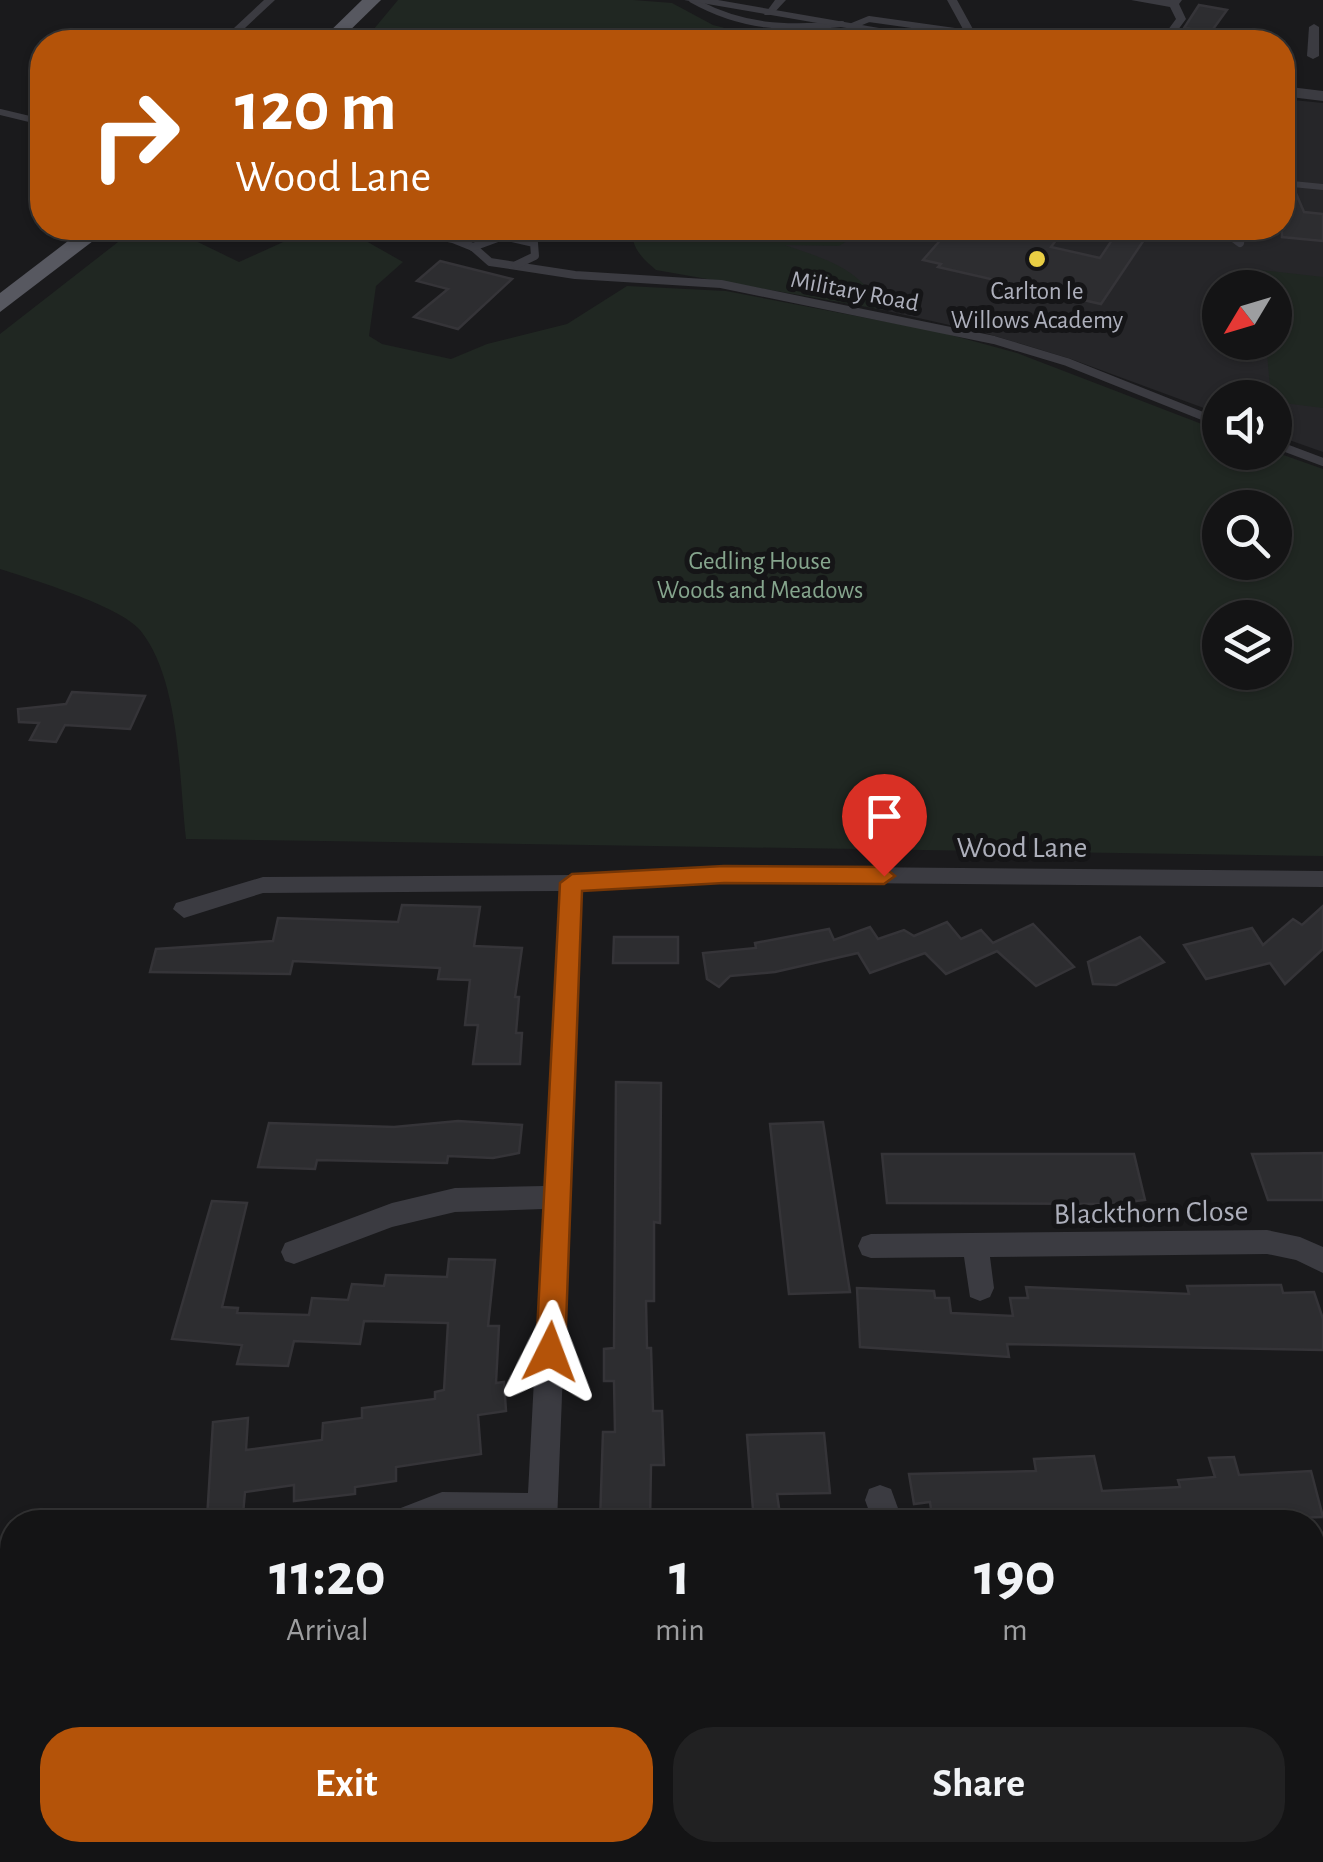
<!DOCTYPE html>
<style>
:root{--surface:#141415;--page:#212122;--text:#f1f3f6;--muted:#9d9ea0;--line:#333334;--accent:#b45309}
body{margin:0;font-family:"Alegreya Sans",sans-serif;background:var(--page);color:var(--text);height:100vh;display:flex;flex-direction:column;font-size:38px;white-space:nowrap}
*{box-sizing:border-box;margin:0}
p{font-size:32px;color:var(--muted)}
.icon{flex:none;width:55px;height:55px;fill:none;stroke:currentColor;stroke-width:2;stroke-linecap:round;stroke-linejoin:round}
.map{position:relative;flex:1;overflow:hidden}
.panel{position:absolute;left:0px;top:1510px;width:1325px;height:352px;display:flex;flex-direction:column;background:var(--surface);border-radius:40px 40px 0 0;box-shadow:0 2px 8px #0004,0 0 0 2px var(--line)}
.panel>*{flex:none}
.banner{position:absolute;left:30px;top:30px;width:1265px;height:210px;border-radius:40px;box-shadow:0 2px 8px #0004,0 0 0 2px var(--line);background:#b45309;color:#fff;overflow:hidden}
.needle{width:65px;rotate:232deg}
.buttons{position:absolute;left:1202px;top:270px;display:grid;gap:20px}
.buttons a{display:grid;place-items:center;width:90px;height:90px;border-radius:50%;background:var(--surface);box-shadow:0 2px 8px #0004,0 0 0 2px var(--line);font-size:50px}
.pin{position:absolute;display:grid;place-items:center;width:85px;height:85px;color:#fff;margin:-102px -42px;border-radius:50% 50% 50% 0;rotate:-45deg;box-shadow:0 0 10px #0007}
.pin .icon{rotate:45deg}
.me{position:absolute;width:110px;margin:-55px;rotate:3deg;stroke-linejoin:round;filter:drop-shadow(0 0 8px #0008)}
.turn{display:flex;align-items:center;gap:35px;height:210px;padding:0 40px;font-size:45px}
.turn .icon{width:130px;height:130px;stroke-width:2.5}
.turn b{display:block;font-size:70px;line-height:85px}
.eta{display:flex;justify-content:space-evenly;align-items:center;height:170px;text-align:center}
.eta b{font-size:60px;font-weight:700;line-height:70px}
.button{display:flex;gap:20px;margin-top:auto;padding:20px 40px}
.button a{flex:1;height:115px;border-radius:40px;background:var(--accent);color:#fff;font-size:40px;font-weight:700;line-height:115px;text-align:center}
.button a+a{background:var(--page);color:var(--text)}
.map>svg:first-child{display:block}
.built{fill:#262629;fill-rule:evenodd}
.green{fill:#202722;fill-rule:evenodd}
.building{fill:#2d2d30;stroke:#353438;stroke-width:2.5}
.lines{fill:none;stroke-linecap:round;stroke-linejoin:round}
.service-far1{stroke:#3b3b41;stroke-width:6}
.service{stroke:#3b3b41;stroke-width:8}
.minor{fill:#3b3b41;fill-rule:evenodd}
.tertiary{fill:#3b3b41;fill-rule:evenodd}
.primary{fill:#575860;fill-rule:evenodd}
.route{fill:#b45309;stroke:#753606;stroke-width:2.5}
.poi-dot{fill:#e9ce44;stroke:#151517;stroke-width:4}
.labels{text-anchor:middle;stroke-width:10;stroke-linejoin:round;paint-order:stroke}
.far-street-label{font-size:25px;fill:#adafbb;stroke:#151517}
.far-poi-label{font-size:25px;fill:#adafbb;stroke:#151517}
.far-park-label{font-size:25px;fill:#85a58d;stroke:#151517}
.street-label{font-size:30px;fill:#adafbb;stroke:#151517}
</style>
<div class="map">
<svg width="1323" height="1862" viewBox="0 0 1323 1862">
<rect width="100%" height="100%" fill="#1a1a1c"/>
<path class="built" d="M1283,99L1323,103V452L1275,435V398H1220V414L1071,359L985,333L834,299L686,228H1282ZM1220,288H1275V342H1220Z"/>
<g class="green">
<path d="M398,0H633L672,3L713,25L740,32L851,34L904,42H363Z"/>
<path d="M136,228H169L239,262L314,228H343L403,262L376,286L369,336L382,344L451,359L487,344L567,324L627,286L726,291L940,332L1017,353L1220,431V452H1275L1323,469V856L186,839C179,778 180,679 140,630C120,606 31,579 0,569V334ZM1220,508H1275V562H1220ZM1220,618H1275V672H1220Z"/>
<path d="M633,228H867L839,246L785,245C830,261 857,267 884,310L656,270C642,258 630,247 633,228Z"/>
<path d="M1260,270L1323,277V408L1275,402L1271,397L1266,343L1275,342V288L1262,287Z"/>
</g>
<g class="building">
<path d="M1199,5L1227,10L1211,32L1184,28Z"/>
<path d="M1282,190L1295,191L1304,212L1323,214V241L1282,237Z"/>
<path d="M951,228L1017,231L1020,228H1065L1051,247L1100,258L1120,228H1152L1101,304L938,267L941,264L923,260Z"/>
<path d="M440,261L512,279L458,329L414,317L448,289L417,281Z"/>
<path d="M72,692L110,694L145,696L130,729L65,725L56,742L30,740L39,723L19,722L18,709L66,704Z"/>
<path d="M402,905L480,907L474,946L522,948L515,997H519L516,1033H522L520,1064H473L478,1025H465L470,980L438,979L440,968L293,961L290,974L150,972L156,949L273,941L278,918L398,922Z"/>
<path d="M1323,906V949L1285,984L1270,963L1206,979L1184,945L1252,928L1263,945L1293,919L1302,925Z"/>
<path d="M947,922L961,939L981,930L993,943L1033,924L1074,967L1036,986L997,951L946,974L925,953L870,973L858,953L775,972L730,976L719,987L707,979L703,953L756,948L755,943L829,929L834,940L870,927L878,939L904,930L914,936Z"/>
<path d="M614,937H678V963H613Z"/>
<path d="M1140,937L1164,962L1116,985L1093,984L1088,962Z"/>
<path d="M616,1082L661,1083L660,1223L654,1222V1301H646L647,1348H651L653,1411H662L664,1465H651L650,1522H600L603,1432H615L614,1381H604V1349L614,1348Z"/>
<path d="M458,1121L522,1125L519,1153L493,1158L448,1156L447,1163L317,1160L315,1169L258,1167L269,1123L394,1127Z"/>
<path d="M823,1122L850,1292L789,1294L770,1124Z"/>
<path d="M1323,1153V1200H1268L1252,1154Z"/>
<path d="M882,1154H1134L1145,1200L1112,1204L887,1203Z"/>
<path d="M212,1201L247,1203L222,1307L238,1308L237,1313L309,1315L312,1298L348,1300L352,1284L384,1286L386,1275L447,1277L449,1259L495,1260L488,1326H499L496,1383L504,1382L506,1411L478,1415L481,1454L396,1467V1481L355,1487V1494L294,1501V1485L245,1492L243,1514L207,1519L213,1422L248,1418L246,1450L322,1440L323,1423L362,1418V1408L435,1399V1392L444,1390L448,1323L364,1321L360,1344L294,1341L288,1366L237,1364L242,1345L172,1339Z"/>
<path d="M1281,1285L1283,1293L1314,1292L1323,1319V1350L1007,1344L1009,1357L860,1347L857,1288L934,1291L935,1298H949L951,1313L1013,1316L1010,1298H1028L1026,1287L1189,1294L1187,1286Z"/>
<path d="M824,1433L830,1493L777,1494L781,1522H754L747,1435Z"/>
<path d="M1094,1456L1102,1491L1180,1487L1178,1480L1215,1477L1209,1458L1234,1457L1239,1475L1311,1471L1323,1517L1292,1518L1293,1522H1266L1265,1518L933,1522L930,1502L914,1504L909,1474L1036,1471L1034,1459Z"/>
</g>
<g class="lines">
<g class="service-far1">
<path d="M692,0C742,28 786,29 842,24"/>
<path d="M852,26L869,19L969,33"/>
<path d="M0,112L42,122"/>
<path d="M1282,183L1323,187"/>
</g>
<g class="service">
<path d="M402,228L453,239L473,247L490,262L575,275L721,284L994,340L1067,362L1220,423"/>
<path d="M1220,228L1240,243"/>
<path d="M473,247L503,236L534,243L535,256L516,265"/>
<path d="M1275,444L1323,462"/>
</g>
<g class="minor">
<path d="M264,0H275L230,42H219Z"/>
<path d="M775,0H786L772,15H764Z"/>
<path d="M947,0H957L974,31V42H963L964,31Z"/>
<path d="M1131,0H1182L1179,4L1186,19L1169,42H1159L1176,19L1170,7Z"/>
<path d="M1314,24L1319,27V56L1313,59L1307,56L1309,27Z"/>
<path d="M724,866L1323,871V887L724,882L582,891L557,1522H389L393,1511L442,1492L528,1493L543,1209L455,1212L392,1227L294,1264L285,1261L281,1252L285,1243L392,1203L455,1188L544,1186L560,891L263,893L184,918L173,909L176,903L263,877L571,875Z"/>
<path d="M1267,1230L1300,1237L1323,1247V1273L1296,1260L1267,1254L990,1257L994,1288L990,1297L980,1301L970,1297L964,1257L871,1258L862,1255L858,1246L862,1237L871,1234Z"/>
<path d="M880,1485L891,1489L903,1522H873L865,1500L869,1489Z"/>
<path d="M1323,1558V1588L1312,1589V1559Z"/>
<path d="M514,1850H548L549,1862H515Z"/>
<path d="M986,1850H1020L1023,1862H989Z"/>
</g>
<g class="tertiary">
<path d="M684,0H718L960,42H928Z"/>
<path d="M1282,86L1323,91V101L1282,96Z"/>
</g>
<g class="primary">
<path d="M362,0H381L338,42H319Z"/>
<path d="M85,228H110L0,312V293Z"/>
</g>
</g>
<path class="route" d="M724,866L884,867L895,876L884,884L724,883L582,891L565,1352L560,1362L550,1366L541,1362L536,1352L560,883L572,874Z"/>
<circle class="poi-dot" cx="1037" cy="259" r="10"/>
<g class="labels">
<g class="far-street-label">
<text transform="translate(855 290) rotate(11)" y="9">Military Road</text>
</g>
<g class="far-poi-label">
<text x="1037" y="299">Carlton le<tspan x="1037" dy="29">Willows Academy</tspan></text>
</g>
<g class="far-park-label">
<text x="760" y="569">Gedling House<tspan x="760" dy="29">Woods and Meadows</tspan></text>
</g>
<g class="street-label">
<text x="1022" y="857">Wood Lane</text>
<text transform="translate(1151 1212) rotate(-1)" y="10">Blackthorn Close</text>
</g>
</g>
</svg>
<div class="buttons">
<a><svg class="needle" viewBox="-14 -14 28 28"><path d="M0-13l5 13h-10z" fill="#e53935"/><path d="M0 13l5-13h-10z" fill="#9d9ea0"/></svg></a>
<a><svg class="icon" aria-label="sound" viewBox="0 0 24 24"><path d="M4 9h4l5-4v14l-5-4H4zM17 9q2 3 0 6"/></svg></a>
<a><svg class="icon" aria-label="search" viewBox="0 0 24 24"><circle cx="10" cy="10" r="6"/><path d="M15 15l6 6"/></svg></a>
<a><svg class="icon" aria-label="layers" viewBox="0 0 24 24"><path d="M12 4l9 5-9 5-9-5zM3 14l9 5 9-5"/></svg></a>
</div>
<div class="pin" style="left:884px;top:876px;background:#d93025"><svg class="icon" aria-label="arrive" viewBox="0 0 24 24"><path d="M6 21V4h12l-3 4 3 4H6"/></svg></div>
<svg class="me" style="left:550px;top:1352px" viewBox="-20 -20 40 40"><path d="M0-17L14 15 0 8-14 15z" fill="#b45309" stroke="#fff" stroke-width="4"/></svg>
<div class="banner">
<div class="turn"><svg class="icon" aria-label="right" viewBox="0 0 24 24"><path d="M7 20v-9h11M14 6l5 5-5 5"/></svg><div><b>120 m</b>Wood Lane</div></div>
</div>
<section class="panel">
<div class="eta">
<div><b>11:20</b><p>Arrival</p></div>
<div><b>1</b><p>min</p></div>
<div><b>190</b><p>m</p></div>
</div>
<div class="button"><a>Exit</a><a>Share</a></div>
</section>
</div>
